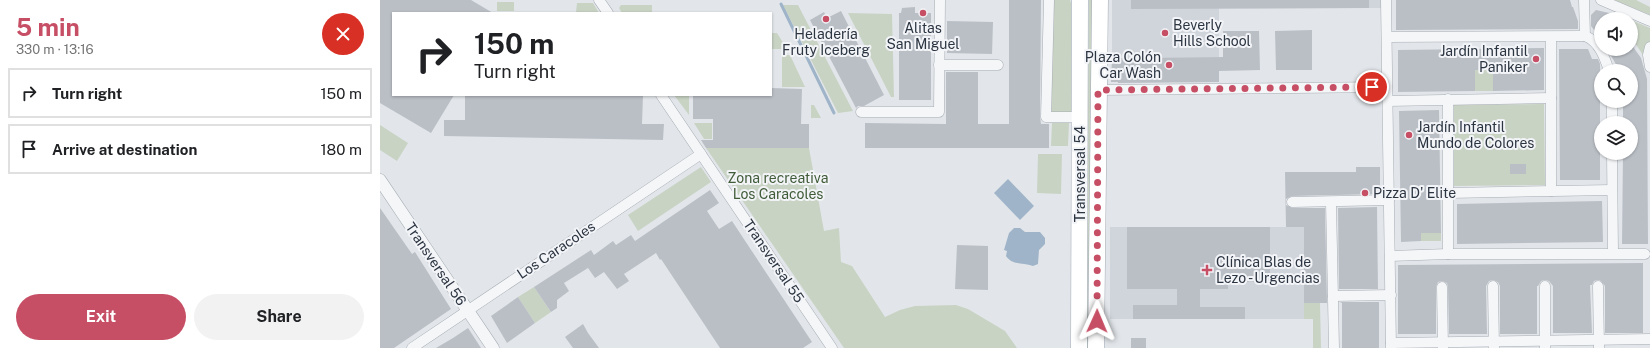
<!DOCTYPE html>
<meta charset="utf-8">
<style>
:root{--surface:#fff;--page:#f2f2f2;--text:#202124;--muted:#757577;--line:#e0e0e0;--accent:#c74f65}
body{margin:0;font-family:"Public Sans",sans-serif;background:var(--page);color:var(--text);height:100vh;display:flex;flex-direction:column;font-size:15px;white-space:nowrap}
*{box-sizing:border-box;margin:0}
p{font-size:13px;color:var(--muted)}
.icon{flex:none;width:22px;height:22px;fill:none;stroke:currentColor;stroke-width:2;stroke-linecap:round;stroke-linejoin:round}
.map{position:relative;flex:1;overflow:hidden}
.sheet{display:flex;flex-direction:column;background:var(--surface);width:380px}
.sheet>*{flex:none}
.hud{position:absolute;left:12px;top:12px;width:380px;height:84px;border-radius:0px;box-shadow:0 1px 3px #0004;background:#fff;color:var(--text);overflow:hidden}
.fabs{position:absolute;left:1214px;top:12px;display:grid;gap:8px}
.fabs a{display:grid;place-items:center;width:44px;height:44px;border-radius:50%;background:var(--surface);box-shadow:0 1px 3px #0004;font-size:20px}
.pin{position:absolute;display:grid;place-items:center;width:34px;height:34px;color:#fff;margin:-17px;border:2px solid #fff;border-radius:50%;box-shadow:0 1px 4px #0007}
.me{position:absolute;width:44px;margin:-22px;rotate:1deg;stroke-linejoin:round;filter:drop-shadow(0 0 3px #0008)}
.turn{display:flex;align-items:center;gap:14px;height:84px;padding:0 16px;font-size:18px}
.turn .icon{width:52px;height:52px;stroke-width:2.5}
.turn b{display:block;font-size:28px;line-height:34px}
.round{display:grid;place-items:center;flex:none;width:42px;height:42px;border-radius:21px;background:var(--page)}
.head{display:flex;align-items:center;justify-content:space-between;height:68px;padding:0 16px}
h1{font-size:24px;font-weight:700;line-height:30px;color:var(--accent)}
.primary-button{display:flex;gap:8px;margin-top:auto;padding:8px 16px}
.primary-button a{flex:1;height:46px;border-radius:24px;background:var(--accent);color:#fff;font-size:16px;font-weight:700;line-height:46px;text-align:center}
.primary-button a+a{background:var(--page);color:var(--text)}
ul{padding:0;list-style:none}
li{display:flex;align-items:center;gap:12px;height:50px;margin:0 8px 6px;padding:0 8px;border:2px solid var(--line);border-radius:0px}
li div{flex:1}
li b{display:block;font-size:15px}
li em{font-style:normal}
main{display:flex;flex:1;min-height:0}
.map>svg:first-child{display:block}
.built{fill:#d0d5dc}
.green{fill:#c8d3c4}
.water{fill:#9fb4c8}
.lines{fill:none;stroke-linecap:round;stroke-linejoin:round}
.stream{stroke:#9fb4c8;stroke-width:3}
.building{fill:#babfc6}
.minor-casing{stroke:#a7adb4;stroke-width:11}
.tertiary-casing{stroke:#a7adb4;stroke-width:13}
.primary-casing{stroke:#a2aab5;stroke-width:17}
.minor{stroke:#f5f6f8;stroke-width:10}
.tertiary{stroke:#f5f6f8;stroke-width:12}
.primary{stroke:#fff;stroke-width:16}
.route{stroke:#c74f65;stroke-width:7;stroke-dasharray:0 12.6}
.poi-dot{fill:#c74f65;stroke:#f2f4f7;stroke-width:1.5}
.labels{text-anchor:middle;stroke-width:4;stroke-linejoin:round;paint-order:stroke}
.poi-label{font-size:14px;fill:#2b3441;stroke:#f2f4f7;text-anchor:start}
.street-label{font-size:14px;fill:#2b3441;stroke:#f2f4f7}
.park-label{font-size:14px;fill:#415c39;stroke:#f2f4f7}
</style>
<main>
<section class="sheet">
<div class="head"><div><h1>5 min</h1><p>330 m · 13:16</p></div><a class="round" style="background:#d93025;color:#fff"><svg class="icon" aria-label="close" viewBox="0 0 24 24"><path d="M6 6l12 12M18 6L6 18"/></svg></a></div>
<ul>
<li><svg class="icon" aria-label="right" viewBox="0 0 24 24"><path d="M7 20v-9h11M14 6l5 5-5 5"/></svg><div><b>Turn right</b></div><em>150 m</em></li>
<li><svg class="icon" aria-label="arrive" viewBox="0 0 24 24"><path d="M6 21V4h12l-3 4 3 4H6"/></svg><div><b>Arrive at destination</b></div><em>180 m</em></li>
</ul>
<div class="primary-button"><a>Exit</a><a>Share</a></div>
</section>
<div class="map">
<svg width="1270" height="348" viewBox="0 0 1270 348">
<rect width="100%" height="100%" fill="#e2e6ea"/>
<g class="built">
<path d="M732,0H1001V8H839V57L732,58Z"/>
<rect x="730" y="227" width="194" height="92"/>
</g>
<g class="green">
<path d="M673,0H690L691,3V112L670,113Z"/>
<path d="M709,0H714L711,348H706Z"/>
<path d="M1234,0H1256L1270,7V15Z"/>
<rect x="117" y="2" width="17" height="9"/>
<path d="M197,3H213L219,13L196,12Z"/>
<path d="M241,5H272V13H242L239,8Z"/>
<path d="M403,5H418L473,111L458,113Z"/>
<path d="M468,13L512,14L514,97H511Z"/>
<path d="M1251,20L1270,28V42L1263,55L1251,37Z"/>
<path d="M391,33H397L407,49H391Z"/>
<path d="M402,55H410L425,87H402Z"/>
<rect x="1095" y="70" width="18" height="21"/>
<path d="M294,95H309V115Z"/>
<path d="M1164,104L1165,185L1074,186V105Z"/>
<path d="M431,105H434L441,118H431Z"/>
<path d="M314,123H332V139H324Z"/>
<path d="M672,123H689L688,146H671Z"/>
<path d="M0,125L28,143L17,161L0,150Z"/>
<path d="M326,148H429L444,231L459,228L461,262L472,266L505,317L520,310L535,306L576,305L588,309L625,331L637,348H464Z"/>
<path d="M658,154H682L681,194L657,193Z"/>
<path d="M321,167L331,182L258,231L248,215Z"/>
<rect x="1041" y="233" width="20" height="8"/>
<path d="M154,287L171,312L155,323L138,297Z"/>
<path d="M924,303H940L941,348H933V319H924Z"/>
</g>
<g class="water">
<path d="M628,179L654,206L640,220L614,193Z"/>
<path d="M634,228H640L645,232H660L665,238V244L659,250L658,264L653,266C643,262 633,266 626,256L627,251L624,250L629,233Z"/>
</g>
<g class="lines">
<path class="stream" d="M401,4L454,113"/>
</g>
<g class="building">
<path d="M0,0H91L113,13H13V95H74L51,133L0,103Z"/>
<path d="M629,0H661L660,117L661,124H669V148H485V123L566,124V72H598V124H629Z"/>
<path d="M751,0H989V8L751,9Z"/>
<path d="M1016,0H1190L1192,7H1193L1198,21V29L1016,30Z"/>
<path d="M535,7V13H551V100H519V13H521L522,8Z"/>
<path d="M1216,10L1242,16L1241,19H1221V39L1211,26V15Z"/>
<path d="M461,11L504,95L484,106H478L476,108L430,20L444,12L447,18Z"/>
<path d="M567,21L613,22L612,54L567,53Z"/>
<path d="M932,30V70H896L895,31Z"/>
<path d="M843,31H879L880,70L839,71V82L738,83V82H731L732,58L843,57Z"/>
<path d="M1251,44L1261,58L1267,79L1268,244H1242L1243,153H1251V123H1243V101H1251V71H1240L1227,49H1251Z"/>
<path d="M1164,48V90L1113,91V70H1095V91L1018,92V50Z"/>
<path d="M1179,49H1208L1212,59H1218L1220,64V180H1180Z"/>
<path d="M391,88L422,89L421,124H429V148H326L321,140H333V119H313V95H391Z"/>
<path d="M85,95H263L262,124H284L283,140L64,136V120H85Z"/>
<path d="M1059,110L1061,233H1041V241L1021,242L1019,111Z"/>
<rect x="1130" y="164" width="16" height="10"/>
<path d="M976,167H1000V194L912,196L906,199V205L912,208H945L947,303H924V227H906L905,172H976Z"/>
<path d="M330,190L339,203L327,211L339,229L352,221L432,342L423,348H340L281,259L280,260L276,253L244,274L249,281L237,289L224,272L215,278L208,268L184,283L189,291L177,300V308L171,312L154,287L211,250L214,255L233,241L236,245L251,235L255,241Z"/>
<path d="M1222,201L1223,242L1077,244V204Z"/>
<path d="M997,207L998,289H959L958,208Z"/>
<path d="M0,208L32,254L35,252L71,309L14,348H0Z"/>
<path d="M747,227H890V282H848V289H820V307H865V319H753V305H797V289H747Z"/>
<path d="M577,245L608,246V290L575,289Z"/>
<path d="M1263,263V333H1225V286L1221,281L1218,280L1214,281L1212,285H1210L1212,333H1173V286L1169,281L1165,280L1161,281L1158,286H1157V334H1120V286L1118,282L1113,280L1109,281L1106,286L1107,334H1069L1068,287L1067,283L1062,281L1058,282L1056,287V334H1018V265Z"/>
<path d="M138,297L155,323L127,343L111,316Z"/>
<path d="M960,302H999V348H962V303Z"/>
<path d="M203,324L208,333L219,348H193L185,337Z"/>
<path d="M88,328L101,348H56L73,338Z"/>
<rect x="751" y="338" width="15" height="10"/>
</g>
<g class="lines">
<g class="minor-casing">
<g id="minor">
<path d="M219,0L228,13"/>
<path d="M669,0L666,117H700"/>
<path d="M1006,0L1011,348"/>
<path d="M1204,0L1205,36C1219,41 1225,58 1229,71"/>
<path d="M1221,0L1270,21"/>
<path d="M1007,37L1205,36"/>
<path d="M1171,37V191"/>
<path d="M1270,47L1268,55L1270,67"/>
<path d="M559,65H618"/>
<path d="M718,90L1007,87"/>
<path d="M281,95L452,348"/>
<path d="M1068,99V254"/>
<path d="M1008,101L1171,98"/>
<path d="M1232,101V123"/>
<path d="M481,112H559L560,0"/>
<path d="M1232,153L1233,253"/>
<path d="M1069,193L1232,190"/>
<path d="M912,202L1009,200"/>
<path d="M951,202L954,348"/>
<path d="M1010,256L1068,254H1265"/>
<path d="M1113,286L1114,348"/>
<path d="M1218,286L1219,348"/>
<path d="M1062,287L1063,348"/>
<path d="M953,296L1011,295"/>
<path d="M1011,343L1270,339"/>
<path d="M32,348L321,154"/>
<path d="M1165,348V286"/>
</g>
</g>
<g class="tertiary-casing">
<path id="tertiary" d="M0,180L113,348"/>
</g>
<g class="primary-casing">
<g id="primary">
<path d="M699,348L700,0"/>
<path d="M716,348L720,0"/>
</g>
</g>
<use href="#minor" class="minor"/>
<use href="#tertiary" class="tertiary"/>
<use href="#primary" class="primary"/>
</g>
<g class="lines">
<path class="route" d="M717,321L718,90L992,87"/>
</g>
<g class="poi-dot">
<circle cx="543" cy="13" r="4"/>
<circle cx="446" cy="19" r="4"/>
<circle cx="785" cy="33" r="4"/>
<circle cx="1156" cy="59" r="4"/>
<circle cx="789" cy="65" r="4"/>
<circle cx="1029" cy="135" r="4"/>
<circle cx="985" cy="193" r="4"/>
<path d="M825 264h4v4h4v4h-4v4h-4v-4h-4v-4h4z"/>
</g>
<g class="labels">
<g class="poi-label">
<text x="793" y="30">Beverly<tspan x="793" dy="16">Hills School</tspan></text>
<text x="543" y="33" text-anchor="middle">Alitas<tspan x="543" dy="16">San Miguel</tspan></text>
<text x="446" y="39" text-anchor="middle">Heladería<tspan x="446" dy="16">Fruty Iceberg</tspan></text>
<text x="1148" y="56" text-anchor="end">Jardín Infantil<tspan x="1148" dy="16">Paniker</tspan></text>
<text x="781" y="62" text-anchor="end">Plaza Colón<tspan x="781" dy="16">Car Wash</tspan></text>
<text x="1037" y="132">Jardín Infantil<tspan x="1037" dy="16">Mundo de Colores</tspan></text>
<text x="993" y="198">Pizza D' Elite</text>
<text x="836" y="267">Clínica Blas de<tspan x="836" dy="16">Lezo - Urgencias</tspan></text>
</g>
<g class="street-label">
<text transform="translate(700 174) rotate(-90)" y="5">Transversal 54</text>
<text transform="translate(176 250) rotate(-34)" y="5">Los Caracoles</text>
<text transform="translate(394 261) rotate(56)" y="5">Transversal 55</text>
<text transform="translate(56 264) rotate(56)" y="5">Transversal 56</text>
</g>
<g class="park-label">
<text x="398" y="183">Zona recreativa<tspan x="398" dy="16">Los Caracoles</tspan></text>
</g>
</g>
</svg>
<div class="fabs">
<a><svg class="icon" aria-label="sound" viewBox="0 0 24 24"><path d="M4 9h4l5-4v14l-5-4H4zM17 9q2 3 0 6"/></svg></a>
<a><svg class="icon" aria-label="search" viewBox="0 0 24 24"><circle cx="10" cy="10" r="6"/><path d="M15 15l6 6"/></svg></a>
<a><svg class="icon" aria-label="layers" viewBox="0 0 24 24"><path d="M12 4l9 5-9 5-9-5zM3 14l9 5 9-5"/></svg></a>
</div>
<div class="pin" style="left:992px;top:87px;background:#d93025"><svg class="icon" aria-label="arrive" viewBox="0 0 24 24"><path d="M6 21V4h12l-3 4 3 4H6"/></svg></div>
<svg class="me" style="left:717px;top:321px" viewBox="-20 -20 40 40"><path d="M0-17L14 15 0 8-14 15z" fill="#c74f65" stroke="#fff" stroke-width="4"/></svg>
<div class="hud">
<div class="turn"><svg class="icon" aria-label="right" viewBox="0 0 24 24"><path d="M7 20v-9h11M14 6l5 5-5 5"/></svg><div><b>150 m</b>Turn right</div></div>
</div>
</div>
</main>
